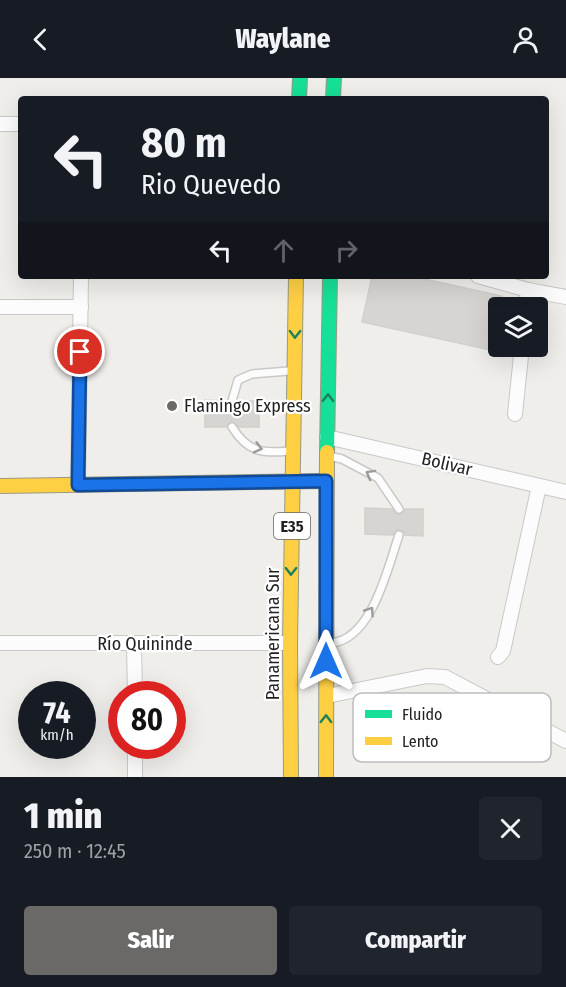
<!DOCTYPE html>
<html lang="es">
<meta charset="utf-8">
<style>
:root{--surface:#171b24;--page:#20242c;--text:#f1f3f6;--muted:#9ea1a6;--accent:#6a6968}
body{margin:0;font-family:"Fira Sans Condensed",sans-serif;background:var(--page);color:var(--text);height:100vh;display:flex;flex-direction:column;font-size:22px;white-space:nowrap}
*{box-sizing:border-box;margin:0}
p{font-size:20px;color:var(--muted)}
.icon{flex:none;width:33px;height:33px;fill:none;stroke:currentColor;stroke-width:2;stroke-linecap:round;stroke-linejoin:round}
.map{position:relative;height:699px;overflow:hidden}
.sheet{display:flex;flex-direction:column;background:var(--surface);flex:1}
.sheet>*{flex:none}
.top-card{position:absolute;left:18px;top:18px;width:531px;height:183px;border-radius:6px;box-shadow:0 6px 24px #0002;background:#171b24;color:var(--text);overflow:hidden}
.tools{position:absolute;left:488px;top:219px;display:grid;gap:12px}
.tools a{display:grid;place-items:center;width:60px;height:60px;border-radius:6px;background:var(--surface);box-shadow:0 6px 24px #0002;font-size:30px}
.speed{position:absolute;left:18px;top:603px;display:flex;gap:12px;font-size:30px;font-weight:700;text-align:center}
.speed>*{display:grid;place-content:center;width:78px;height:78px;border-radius:50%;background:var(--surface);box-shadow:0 6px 24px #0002;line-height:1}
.speed small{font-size:15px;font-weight:400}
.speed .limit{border:9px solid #d22;background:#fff;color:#111}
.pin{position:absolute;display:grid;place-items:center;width:51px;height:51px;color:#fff;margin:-26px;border:3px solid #fff;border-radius:50%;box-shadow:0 2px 6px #0007}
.me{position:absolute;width:66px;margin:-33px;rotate:0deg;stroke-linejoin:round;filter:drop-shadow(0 0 4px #0008)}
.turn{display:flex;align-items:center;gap:21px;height:126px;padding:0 24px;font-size:27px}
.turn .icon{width:78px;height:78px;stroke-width:2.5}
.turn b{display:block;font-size:42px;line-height:51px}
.lanes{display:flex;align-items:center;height:57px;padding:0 24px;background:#0003;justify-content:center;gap:30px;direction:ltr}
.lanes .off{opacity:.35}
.round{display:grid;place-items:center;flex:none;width:63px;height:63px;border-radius:6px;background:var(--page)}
.headline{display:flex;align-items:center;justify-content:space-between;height:102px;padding:0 24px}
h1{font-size:36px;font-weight:800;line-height:45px}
.cta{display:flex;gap:12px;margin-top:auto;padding:12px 24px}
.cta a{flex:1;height:69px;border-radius:6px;background:var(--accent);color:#fff;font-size:24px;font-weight:800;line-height:69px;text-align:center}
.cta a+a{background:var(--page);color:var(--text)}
header{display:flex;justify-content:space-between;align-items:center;height:78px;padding:0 24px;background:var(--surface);font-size:27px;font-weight:800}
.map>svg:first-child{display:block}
.building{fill:#d7d4d2;stroke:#d3d0cc;stroke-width:1.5}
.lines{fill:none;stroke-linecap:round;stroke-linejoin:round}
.lane-casing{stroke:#c9c8c7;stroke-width:10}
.street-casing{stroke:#c9c8c7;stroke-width:16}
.fast-casing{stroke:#999a82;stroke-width:16}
.slow-casing{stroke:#999a82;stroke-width:16}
.lane{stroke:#fdfcfc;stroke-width:7}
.street{stroke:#fdfcfc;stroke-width:14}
.fast{stroke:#16e098;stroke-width:14}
.slow{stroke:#ffcf43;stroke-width:14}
.oneway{stroke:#1c815d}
.oneway2{stroke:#9a9a9a}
.route-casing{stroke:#114b97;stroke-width:15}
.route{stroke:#1a73e8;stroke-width:10}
.poi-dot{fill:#6a6968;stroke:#fff;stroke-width:2}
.labels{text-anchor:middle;stroke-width:4.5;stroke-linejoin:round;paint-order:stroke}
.shield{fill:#fff;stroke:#646464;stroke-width:1.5}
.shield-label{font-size:16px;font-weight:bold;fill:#222}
.poi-label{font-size:18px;fill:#222;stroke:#fff;text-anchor:start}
.street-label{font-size:18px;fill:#222;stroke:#fff}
.key{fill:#fff;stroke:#bdbdbd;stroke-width:1.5}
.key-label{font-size:16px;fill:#222}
</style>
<header><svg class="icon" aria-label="back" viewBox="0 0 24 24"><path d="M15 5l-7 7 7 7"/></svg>Waylane<svg class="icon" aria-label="person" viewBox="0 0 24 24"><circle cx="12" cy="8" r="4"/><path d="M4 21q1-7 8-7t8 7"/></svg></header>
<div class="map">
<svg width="566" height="699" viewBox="0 0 566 699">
<rect width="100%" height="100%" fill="#f0eeeb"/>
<g class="building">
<path d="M372,198H411L502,218L491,272L362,244Z"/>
<path d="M205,322L226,323L228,327L233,329L238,323H259V349H239L232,343L226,349H205Z"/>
<path d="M365,430L392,431L399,437L405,431H423V458L404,457L403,453L398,451L393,457L365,456Z"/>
</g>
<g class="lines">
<g class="lane-casing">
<g id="lane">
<path d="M232,323L238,302L252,296L289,293"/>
<path d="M232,349C247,373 261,376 288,373"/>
<path d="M333,379L342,381L378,400L399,431"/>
<path d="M331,565C372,562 388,489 399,457"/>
</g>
</g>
<g class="street-casing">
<g id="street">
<path d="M0,46H21"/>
<path d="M478,198L528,212L566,219"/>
<path d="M0,229H81"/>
<path d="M526,230L528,212"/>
<path d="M515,336L522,268"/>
<path d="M327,359L566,414"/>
<path d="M78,407L81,198"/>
<path d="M0,565H290"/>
<path d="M134,567L135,616"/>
<path d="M498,579L503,573L539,408"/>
<path d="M327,618L427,598L445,599L566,663"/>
<path d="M135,668V699"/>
</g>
</g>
<g class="fast-casing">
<g id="fast">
<path d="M299,21L300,0"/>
<path d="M333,21L334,0"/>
<path d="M327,374L330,198"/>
</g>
</g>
<g class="slow-casing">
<g id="slow">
<path d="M0,408L326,403"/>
<path d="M291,699L290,565L296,198"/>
<path d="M326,699L327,374"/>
</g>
</g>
<use href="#lane" class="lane"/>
<use href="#street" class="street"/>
<use href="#fast" class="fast"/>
<use href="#slow" class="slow"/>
</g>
<defs><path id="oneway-chevron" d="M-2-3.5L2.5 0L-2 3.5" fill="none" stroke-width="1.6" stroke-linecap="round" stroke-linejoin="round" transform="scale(1.5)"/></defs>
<g class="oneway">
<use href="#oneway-chevron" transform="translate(295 256) rotate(91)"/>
<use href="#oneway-chevron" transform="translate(328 320) rotate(-89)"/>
<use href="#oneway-chevron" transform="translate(291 493) rotate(91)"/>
<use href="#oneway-chevron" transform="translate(326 641) rotate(-89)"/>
</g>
<g class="oneway2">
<use href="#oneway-chevron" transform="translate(258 370) rotate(15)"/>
<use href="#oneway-chevron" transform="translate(370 396) rotate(-151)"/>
<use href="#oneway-chevron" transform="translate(370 533) rotate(-56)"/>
</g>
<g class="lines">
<g class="route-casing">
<path id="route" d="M80,274L78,407L326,403V583"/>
</g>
<use href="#route" class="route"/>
</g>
<circle class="poi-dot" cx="172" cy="328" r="6"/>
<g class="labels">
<rect class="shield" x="274" y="435" width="36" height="26" rx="4.5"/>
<g class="shield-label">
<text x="292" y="454">E35</text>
</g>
<g class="poi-label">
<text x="184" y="334">Flamingo Express</text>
</g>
<g class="street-label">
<text transform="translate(447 386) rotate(13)" y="6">Bolivar</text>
<text transform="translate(273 556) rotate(-90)" y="6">Panamericana Sur</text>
<text x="145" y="572">Río Quininde</text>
</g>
</g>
<rect x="353" y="615" width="198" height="69" rx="9" class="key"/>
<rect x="365" y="632" width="27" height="8" fill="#16e098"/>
<rect x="365" y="659" width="27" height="8" fill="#ffcf43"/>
<g class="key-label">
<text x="402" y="642">Fluido</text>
<text x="402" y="669">Lento</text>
</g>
</svg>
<div class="tools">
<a><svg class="icon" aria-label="layers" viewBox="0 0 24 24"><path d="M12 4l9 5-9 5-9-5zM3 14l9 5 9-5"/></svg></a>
</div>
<div class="speed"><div>74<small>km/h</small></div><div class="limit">80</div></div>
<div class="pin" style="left:80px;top:274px;background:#d93025"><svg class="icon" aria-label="arrive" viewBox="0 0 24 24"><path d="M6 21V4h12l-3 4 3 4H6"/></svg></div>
<svg class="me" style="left:326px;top:583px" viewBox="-20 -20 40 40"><path d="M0-17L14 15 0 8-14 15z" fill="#1a73e8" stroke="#fff" stroke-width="4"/></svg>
<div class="top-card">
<div class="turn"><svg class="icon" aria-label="left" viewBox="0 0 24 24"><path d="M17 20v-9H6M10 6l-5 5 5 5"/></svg><div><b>80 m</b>Rio Quevedo</div></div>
<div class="lanes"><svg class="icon" aria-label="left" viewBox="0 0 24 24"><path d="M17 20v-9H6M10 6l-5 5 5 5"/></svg><svg class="icon off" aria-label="ahead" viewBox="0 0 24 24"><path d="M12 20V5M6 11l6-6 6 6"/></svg><svg class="icon off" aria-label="right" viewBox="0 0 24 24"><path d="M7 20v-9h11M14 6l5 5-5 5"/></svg></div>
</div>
</div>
<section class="sheet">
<div class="headline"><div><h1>1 min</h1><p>250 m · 12:45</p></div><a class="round"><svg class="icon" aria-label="close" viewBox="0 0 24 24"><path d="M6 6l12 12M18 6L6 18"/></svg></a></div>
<div class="cta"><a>Salir</a><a>Compartir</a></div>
</section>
